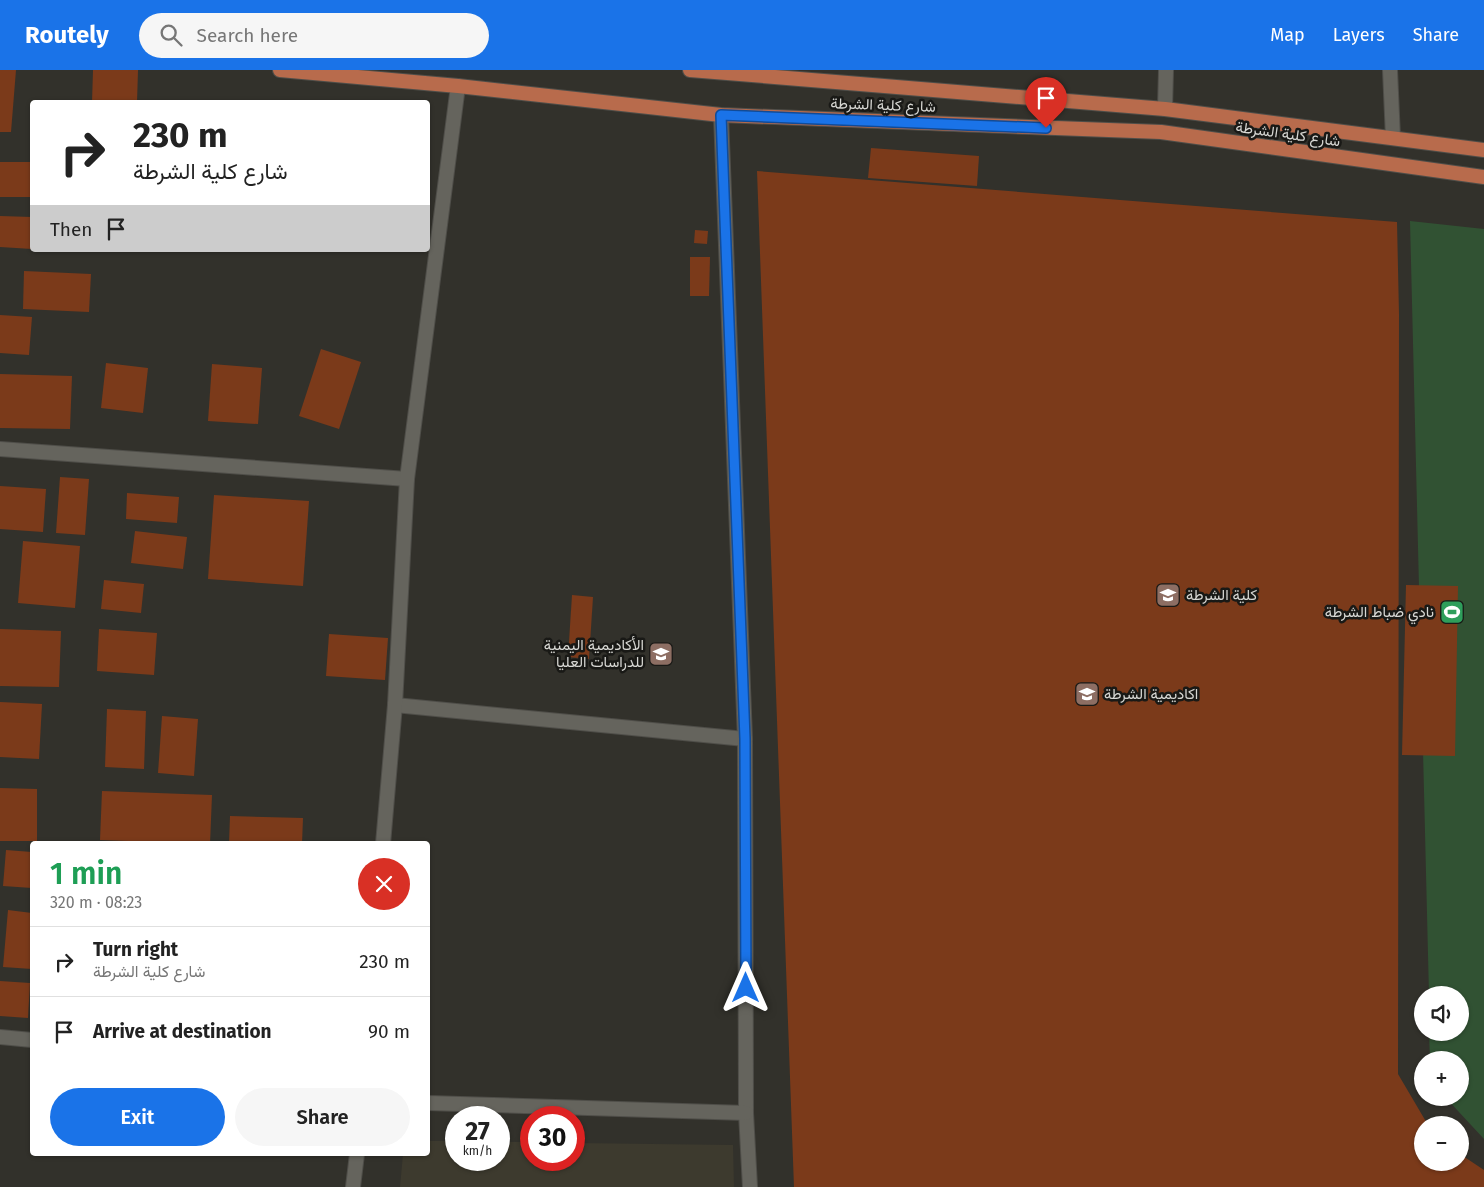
<!DOCTYPE html>
<meta charset="utf-8">
<style>
:root{--surface:#fff;--page:#f6f6f6;--text:#222;--muted:#767676;--line:#e0e0e0;--accent:#1a73e8}
body{margin:0;font-family:"Fira Sans",Vazirmatn,sans-serif;background:var(--page);color:var(--text);height:100vh;display:flex;flex-direction:column;font-size:19px;white-space:nowrap}
*{box-sizing:border-box;margin:0}
p{font-size:16px;color:var(--muted)}
.icon{flex:none;width:28px;height:28px;fill:none;stroke:currentColor;stroke-width:2;stroke-linecap:round;stroke-linejoin:round}
.map{position:relative;flex:1;overflow:hidden}
.side{position:absolute;left:30px;top:771px;width:400px;height:315px;display:flex;flex-direction:column;background:var(--surface);border-radius:5px;box-shadow:0 1px 4px #0004}
.side>*{flex:none}
.banner{position:absolute;left:30px;top:30px;width:400px;height:152px;border-radius:5px;box-shadow:0 1px 4px #0004;background:#fff;color:var(--text);overflow:hidden}
.fabs{position:absolute;left:1414px;top:916px;display:grid;gap:10px}
.fabs a{display:grid;place-items:center;width:55px;height:55px;border-radius:50%;background:var(--surface);box-shadow:0 1px 4px #0004;font-size:25px}
.speed{position:absolute;left:445px;top:1036px;display:flex;gap:10px;font-size:25px;font-weight:700;text-align:center}
.speed>*{display:grid;place-content:center;width:65px;height:65px;border-radius:50%;background:var(--surface);box-shadow:0 1px 4px #0004;line-height:1}
.speed small{font-size:12px;font-weight:400}
.speed .limit{border:8px solid #d22;background:#fff;color:#111}
.pin{position:absolute;display:grid;place-items:center;width:42px;height:42px;color:#fff;margin:-51px -21px;border-radius:50% 50% 50% 0;rotate:-45deg;box-shadow:0 0 5px #0007}
.pin .icon{rotate:45deg}
.me{position:absolute;width:55px;margin:-28px;rotate:0deg;stroke-linejoin:round;filter:drop-shadow(0 0 4px #0008)}
.turn{display:flex;align-items:center;gap:18px;height:105px;padding:0 20px;font-size:22px}
.turn .icon{width:65px;height:65px;stroke-width:2.5}
.turn b{display:block;font-size:35px;line-height:42px}
.then{display:flex;align-items:center;height:48px;padding:0 20px;background:#0003;gap:10px;font-size:19px}
.round{display:grid;place-items:center;flex:none;width:52px;height:52px;border-radius:26px;background:var(--page)}
.headline{display:flex;align-items:center;justify-content:space-between;height:85px;padding:0 20px}
h1{font-size:30px;font-weight:600;line-height:38px;color:#1e9e55}
.button{display:flex;gap:10px;margin-top:auto;padding:10px 20px}
.button a{flex:1;height:58px;border-radius:30px;background:var(--accent);color:#fff;font-size:20px;font-weight:600;line-height:58px;text-align:center}
.button a+a{background:var(--page);color:var(--text)}
ul{padding:0;list-style:none}
li{display:flex;align-items:center;gap:15px;height:70px;padding:0 20px;border-top:1px solid var(--line)}
li div{flex:1}
li b{display:block;font-size:19px}
li em{font-style:normal}
header{display:flex;align-items:center;gap:30px;box-sizing:border-box;height:70px;padding:0 25px;background:var(--accent);color:#fff}
header strong{font-size:24px}
nav{display:flex;gap:28px;margin-inline-start:auto;font-size:18px}
.search{width:350px;height:45px;background:var(--page);display:flex;align-items:center;gap:12px;box-sizing:border-box;padding:0 18px;border-radius:28px;color:var(--muted);font-size:19px}
.map>svg:first-child{display:block}
.built{fill:#3d3a2e}
.green{fill:#315233}
.building{fill:#7b3a1a}
.lines{fill:none;stroke-linecap:round;stroke-linejoin:round}
.minor-casing{stroke:#4f4e49;stroke-width:16}
.primary-casing{stroke:#4f4e49;stroke-width:16}
.minor{stroke:#65645d;stroke-width:14}
.primary{stroke:#b86b4c;stroke-width:14}
.route-casing{stroke:#114b97;stroke-width:12}
.route{stroke:#1a73e8;stroke-width:9}
.labels{text-anchor:middle;stroke-width:5;stroke-linejoin:round;paint-order:stroke}
.street-label{font-size:15px;fill:#d7d7d3;stroke:#191916}
.poi-label{font-size:15px;fill:#d7d7d3;stroke:#191916;text-anchor:start}
</style>
<header>
<strong>Routely</strong>
<div class="search"><svg class="icon" aria-label="search" viewBox="0 0 24 24"><circle cx="10" cy="10" r="6"/><path d="M15 15l6 6"/></svg>Search here</div>
<nav><a>Map</a><a>Layers</a><a>Share</a></nav>
</header>
<div class="map">
<svg width="1484" height="1117" viewBox="0 0 1484 1117">
<rect width="100%" height="100%" fill="#32312b"/>
<path class="built" d="M428,1071H456V1090H499V1072H531V1090H574V1073L733,1075L734,1117H400L403,1084H428Z"/>
<path class="green" d="M1410,151L1484,159V1069L1446,1028H1460V990H1430L1429,963L1460,962V925H1429Z"/>
<g class="building">
<path d="M0,0H16L11,62H0Z"/>
<path d="M93,0H138L137,32H92Z"/>
<path d="M871,78L979,86L977,116L868,108Z"/>
<rect x="0" y="92" width="32" height="35"/>
<path d="M757,101L1397,152L1399,244L1398,1004L1428,1055H1422V1092H1460V1084L1484,1100V1117H794Z"/>
<path d="M0,146L32,147V179L0,177Z"/>
<path d="M695,160L708,161L707,174L694,173Z"/>
<path d="M690,187H710L709,226H690Z"/>
<path d="M24,201L91,204L89,242L23,239Z"/>
<path d="M0,245L32,247L29,285L0,283Z"/>
<path d="M321,279L361,292L339,359L299,346Z"/>
<path d="M106,293L148,298L143,343L101,338Z"/>
<path d="M212,294L262,298L258,354L208,351Z"/>
<path d="M0,304L72,306L70,359L0,358Z"/>
<path d="M60,407L89,409L85,465L56,463Z"/>
<path d="M0,416L46,419L43,462L0,459Z"/>
<path d="M127,423L179,427L177,453L126,449Z"/>
<path d="M214,425L309,431L303,516L208,509Z"/>
<path d="M135,461L187,467L183,499L131,493Z"/>
<path d="M23,471L80,476L75,538L18,533Z"/>
<path d="M104,510L144,514L141,543L101,539Z"/>
<path d="M1406,515L1458,516L1455,686L1402,685Z"/>
<path d="M572,525L593,527L589,589L568,587Z"/>
<path d="M0,559L61,561L59,617L0,616Z"/>
<path d="M99,559L157,563L154,605L97,601Z"/>
<path d="M329,564L388,568L385,610L326,606Z"/>
<path d="M0,632L42,634L39,689L0,687Z"/>
<path d="M107,639L146,641L144,699L105,697Z"/>
<path d="M162,646L198,649L194,706L158,703Z"/>
<path d="M0,718L37,719V771H0Z"/>
<path d="M102,721L212,725L210,774L100,770Z"/>
<path d="M230,746L303,748L302,774H229Z"/>
<path d="M6,780L32,782V818L3,816Z"/>
<path d="M8,840L32,843V899L3,897Z"/>
<path d="M0,911L30,913L28,948L0,946Z"/>
</g>
<g class="lines">
<g class="minor-casing">
<g id="minor">
<path d="M1390,0L1393,68"/>
<path d="M1165,39L1166,0"/>
<path d="M721,45L745,669L746,1043L750,1117"/>
<path d="M0,379L407,409"/>
<path d="M395,635L745,669"/>
<path d="M383,774L395,635L407,409L458,16"/>
<path d="M0,967L32,970"/>
<path d="M428,1033L746,1043"/>
<path d="M353,1117L357,1084"/>
</g>
</g>
<g class="primary-casing">
<g id="primary">
<path d="M280,0L458,16L721,45L1161,62L1484,107"/>
<path d="M690,0L1165,39L1484,80"/>
</g>
</g>
<use href="#minor" class="minor"/>
<use href="#primary" class="primary"/>
</g>
<g class="lines">
<g class="route-casing">
<path id="route" d="M746,918L745,669L721,45L1046,58"/>
</g>
<use href="#route" class="route"/>
</g>
<defs>
<g id="university-square" transform="scale(1.25)"><rect x="-9" y="-9" width="18" height="18" rx="4" fill="#8d6e63" stroke="#191916"/><path d="M0-5L7-2L0 1L-7-2ZM-4 1L0 2.5L4 1V4Q0 6-4 4Z" fill="#fff"/></g>
<g id="stadium-square" transform="scale(1.25)"><rect x="-9" y="-9" width="18" height="18" rx="4" fill="#2e9e5b" stroke="#191916"/><path d="M0-5a6.5 5 0 1 0 0 10a6.5 5 0 1 0 0-10ZM-3.5-1.8h7v3.6h-7Z" fill="#fff"/></g>
</defs>
<g fill-rule="evenodd">
<use href="#university-square" x="1168" y="525"/>
<use href="#stadium-square" x="1452" y="542"/>
<use href="#university-square" x="661" y="584"/>
<use href="#university-square" x="1087" y="624"/>
</g>
<g class="labels">
<g class="street-label">
<text transform="translate(883 35) rotate(2)" y="5">شارع كلية الشرطة</text>
<text transform="translate(1288 64) rotate(8)" y="5">شارع كلية الشرطة</text>
</g>
<g class="poi-label">
<text x="1186" y="530">كلية الشرطة</text>
<text x="1434" y="547" text-anchor="end">نادي ضباط الشرطة</text>
<text x="644" y="580" text-anchor="end">الأكاديمية اليمنية<tspan x="644" dy="17">للدراسات العليا</tspan></text>
<text x="1104" y="629">اكاديمية الشرطة</text>
</g>
</g>
</svg>
<div class="fabs">
<a><svg class="icon" aria-label="sound" viewBox="0 0 24 24"><path d="M4 9h4l5-4v14l-5-4H4zM17 9q2 3 0 6"/></svg></a>
<a>+</a>
<a>−</a>
</div>
<div class="speed"><div>27<small>km/h</small></div><div class="limit">30</div></div>
<div class="pin" style="left:1046px;top:58px;background:#d93025"><svg class="icon" aria-label="arrive" viewBox="0 0 24 24"><path d="M6 21V4h12l-3 4 3 4H6"/></svg></div>
<svg class="me" style="left:746px;top:918px" viewBox="-20 -20 40 40"><path d="M0-17L14 15 0 8-14 15z" fill="#1a73e8" stroke="#fff" stroke-width="4"/></svg>
<div class="banner">
<div class="turn"><svg class="icon" aria-label="right" viewBox="0 0 24 24"><path d="M7 20v-9h11M14 6l5 5-5 5"/></svg><div><b>230 m</b>شارع كلية الشرطة</div></div>
<div class="then">Then<svg class="icon" aria-label="arrive" viewBox="0 0 24 24"><path d="M6 21V4h12l-3 4 3 4H6"/></svg></div>
</div>
<section class="side">
<div class="headline"><div><h1>1 min</h1><p>320 m · 08:23</p></div><a class="round" style="background:#d93025;color:#fff"><svg class="icon" aria-label="close" viewBox="0 0 24 24"><path d="M6 6l12 12M18 6L6 18"/></svg></a></div>
<ul>
<li><svg class="icon" aria-label="right" viewBox="0 0 24 24"><path d="M7 20v-9h11M14 6l5 5-5 5"/></svg><div><b>Turn right</b><p>شارع كلية الشرطة</p></div><em>230 m</em></li>
<li><svg class="icon" aria-label="arrive" viewBox="0 0 24 24"><path d="M6 21V4h12l-3 4 3 4H6"/></svg><div><b>Arrive at destination</b></div><em>90 m</em></li>
</ul>
<div class="button"><a>Exit</a><a>Share</a></div>
</section>
</div>
